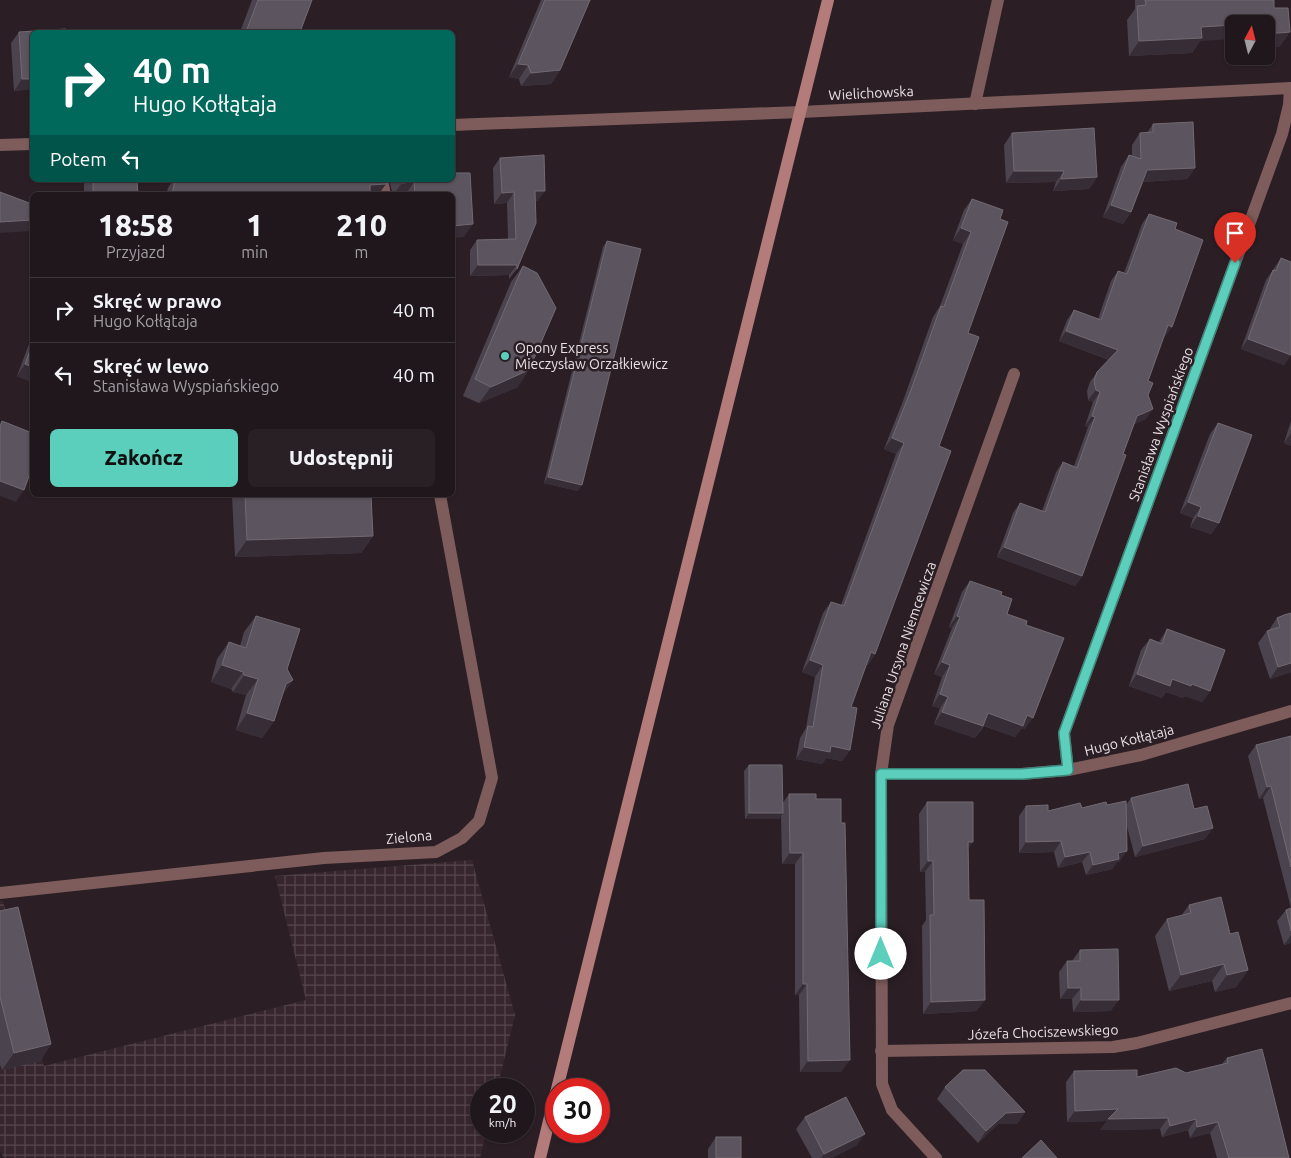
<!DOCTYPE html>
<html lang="pl">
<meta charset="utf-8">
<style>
:root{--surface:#20171c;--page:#282025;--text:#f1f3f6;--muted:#a29fa3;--line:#3d363b;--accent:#5bcebc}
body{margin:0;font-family:Ubuntu,sans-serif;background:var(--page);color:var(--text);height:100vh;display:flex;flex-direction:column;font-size:19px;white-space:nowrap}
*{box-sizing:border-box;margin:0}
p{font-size:16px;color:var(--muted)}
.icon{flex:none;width:28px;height:28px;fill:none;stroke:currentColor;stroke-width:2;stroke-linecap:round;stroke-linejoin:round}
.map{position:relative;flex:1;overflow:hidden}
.panel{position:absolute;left:30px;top:192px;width:425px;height:305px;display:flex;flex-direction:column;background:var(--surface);border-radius:8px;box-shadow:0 1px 4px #0004,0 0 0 1px var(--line)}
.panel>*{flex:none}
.guide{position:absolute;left:30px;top:30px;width:425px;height:152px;border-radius:8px;box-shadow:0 1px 4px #0004,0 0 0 1px var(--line);background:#00695c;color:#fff;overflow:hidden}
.needle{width:32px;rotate:7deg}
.tools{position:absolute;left:1225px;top:15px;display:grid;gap:10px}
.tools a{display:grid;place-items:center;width:50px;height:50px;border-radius:8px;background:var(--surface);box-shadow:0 1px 4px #0004,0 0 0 1px var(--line);font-size:25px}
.speed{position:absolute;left:470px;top:1078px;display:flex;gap:10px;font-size:25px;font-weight:700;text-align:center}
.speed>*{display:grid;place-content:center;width:65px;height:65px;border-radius:50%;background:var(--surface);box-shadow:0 1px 4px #0004,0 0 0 1px var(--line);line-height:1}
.speed small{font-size:12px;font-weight:400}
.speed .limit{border:8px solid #d22;background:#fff;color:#111}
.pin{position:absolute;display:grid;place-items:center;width:42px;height:42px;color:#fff;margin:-51px -21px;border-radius:50% 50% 50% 0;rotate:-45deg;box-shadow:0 0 5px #0007}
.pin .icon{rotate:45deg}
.me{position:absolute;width:55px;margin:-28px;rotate:0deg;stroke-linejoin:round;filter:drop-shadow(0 0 4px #0008)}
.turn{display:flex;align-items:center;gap:18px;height:105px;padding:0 20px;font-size:22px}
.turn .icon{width:65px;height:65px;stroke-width:2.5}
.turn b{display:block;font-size:35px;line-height:42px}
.then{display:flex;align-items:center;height:48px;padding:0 20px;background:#0003;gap:10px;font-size:19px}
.eta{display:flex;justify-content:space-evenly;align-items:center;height:85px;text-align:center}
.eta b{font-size:30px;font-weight:800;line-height:35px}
.button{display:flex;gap:10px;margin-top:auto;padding:10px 20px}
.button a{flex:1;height:58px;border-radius:8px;background:var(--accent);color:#111;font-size:20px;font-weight:800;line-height:58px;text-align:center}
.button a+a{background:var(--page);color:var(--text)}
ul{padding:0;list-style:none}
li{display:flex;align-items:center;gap:15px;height:65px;padding:0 20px;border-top:1px solid var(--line)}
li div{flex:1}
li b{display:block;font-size:19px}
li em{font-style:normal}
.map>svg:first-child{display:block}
.industrial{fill:url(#industrial-grid)}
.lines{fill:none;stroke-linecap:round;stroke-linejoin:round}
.minor{stroke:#7e5c5b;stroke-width:12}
.tertiary{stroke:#7e5c5b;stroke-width:12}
.secondary{stroke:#b37b7a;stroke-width:12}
.wall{fill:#4b434e}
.shaded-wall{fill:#372d37}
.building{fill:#5c545e;stroke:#726a73}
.route-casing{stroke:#3b867a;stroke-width:12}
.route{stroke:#5bcebc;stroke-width:9}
.poi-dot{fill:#5bcebc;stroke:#2b1f25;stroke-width:2}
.labels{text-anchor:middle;stroke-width:5;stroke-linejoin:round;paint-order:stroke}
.street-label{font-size:14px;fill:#e9e0e4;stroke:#2b1f25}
.poi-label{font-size:14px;fill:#e9e0e4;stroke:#2b1f25;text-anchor:start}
</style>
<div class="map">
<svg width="1291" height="1158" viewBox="0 0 1291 1158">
<defs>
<pattern id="industrial-grid" width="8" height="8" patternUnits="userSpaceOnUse" patternTransform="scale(1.25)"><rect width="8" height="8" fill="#38262f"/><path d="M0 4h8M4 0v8" fill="none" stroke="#55454d"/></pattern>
</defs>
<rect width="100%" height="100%" fill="#2b1f25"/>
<path class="industrial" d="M472,860L515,1015L497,1089H481V1131H486L480,1158H4L0,1151V901H3L44,1066L306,1000L275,876Z"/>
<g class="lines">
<g class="minor">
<path d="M975,104L998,0"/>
<path d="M382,180L385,195"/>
<path d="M1068,770L1064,733L1282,134L1289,105L1290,88"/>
<path d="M881,774H1022L1068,770L1141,755L1291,711"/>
<path d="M0,893L324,858L436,852L462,838L479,821L492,778L440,495"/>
<path d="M881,1051L1113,1047L1137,1043L1291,1003"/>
<path d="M936,1158L892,1110L882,1084L881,774L888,725L1014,374"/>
</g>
<g class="tertiary">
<path d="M452,125L801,112L1291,88"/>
<path d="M0,145L32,144"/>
</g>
<g class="secondary">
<path d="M557,1089L828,0"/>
<path d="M540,1158L556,1092"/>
</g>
</g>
<g class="wall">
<path d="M252,0H312L300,32H240Z"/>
<path d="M541,0H590L560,70L551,84L521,86L519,79L509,77Z"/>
<path d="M1135,0H1274V8L1290,32L1279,47L1266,48V24H1234L1200,41L1192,53L1129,56L1127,20L1135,9Z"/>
<path d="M19,32L32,89L14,91L11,43Z"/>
<path d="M1153,124L1195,168L1187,179L1143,182L1131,212L1123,224L1103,217L1121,167L1129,155L1132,156V145L1140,133H1147Z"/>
<path d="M1012,133L1097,177L1089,189L1053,191L1056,182L1006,183L1004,145Z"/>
<path d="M500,158L538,201H536L517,269L509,279V275L470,276V250L477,240L508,239L507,203L494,204L493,168Z"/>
<path d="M453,173L464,237L452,195H393L389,180H452Z"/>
<path d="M87,180H137L138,195H84V184Z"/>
<path d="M173,180H385L378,195H166L168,188Z"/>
<path d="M972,199L1000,219L968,333L939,446L875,654L868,665H866L851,707L850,750L842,761L826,758L822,764L796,759L800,738L806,728L815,677L802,672L823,613L831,602L841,605L896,454L884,449L903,401L933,317L940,306L963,244L953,240L964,210Z"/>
<path d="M1149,214L1175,229L1172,327L1164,337L1148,381V395L1146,419L1134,424L1123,454L1082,576L1075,586L997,557L1013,513L1020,503L1042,511L1056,472L1063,462L1074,466L1088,427L1085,426L1093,402L1088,400L1087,391L1090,382L1097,372L1109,360L1059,341L1067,320L1074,310L1098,319L1111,281L1118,271L1124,273L1142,224Z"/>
<path d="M607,241L578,491L544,483L603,247Z"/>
<path d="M1281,258L1291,262V355L1284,365L1241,349L1266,280Z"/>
<path d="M523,266L518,387L479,403L463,396L511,282Z"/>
<path d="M32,336V382L17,376Z"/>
<path d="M1291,421V446L1284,443Z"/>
<path d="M1218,423L1219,523L1211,534L1190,527L1193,518L1180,513L1210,434Z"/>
<path d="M232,495H371L373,536L361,553L235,557Z"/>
<path d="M970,581L1001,595L1007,614L1026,625L1025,729L1022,728L1015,737L984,726L975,738L934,724L940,708L932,706L942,677L934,674L952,628L949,627L962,592Z"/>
<path d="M1291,613V672L1270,679L1258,643L1267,631L1269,630L1277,618Z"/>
<path d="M256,616L293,680L282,695L274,721L262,738L236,730L246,695L233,692L231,689L211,682L217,659L229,642L240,646L244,632Z"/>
<path d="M1167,629L1210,691L1202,702L1185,696L1183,698L1166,692L1162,698L1129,686L1141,650L1150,639L1159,642Z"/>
<path d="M1291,736V943L1284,945L1277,921L1286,910L1291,908L1263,798L1259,799L1248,756L1256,745Z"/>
<path d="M749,765L782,804L789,794L816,799L841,1072H800L799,995H795V864H782L781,815L779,819H745L744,771Z"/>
<path d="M1131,798L1194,809L1205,839L1135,857L1126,823L1120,861L1117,862L1112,869L1086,875L1082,862L1058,868L1054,852L1019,853V816L1026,806L1048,811L1107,805H1126Z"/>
<path d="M927,802L968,849L969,900L977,1011L923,1014L922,926L926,920L925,872H920L919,814Z"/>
<path d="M1189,905L1230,934L1248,970L1236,987L1215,992L1212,981L1169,991L1155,936L1167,919L1181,916Z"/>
<path d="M0,911L51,1044L40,1061L2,1070L0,1063Z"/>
<path d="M1080,950L1111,1011L1073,1012L1072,999H1060L1059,972L1067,961H1072Z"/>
<path d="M1227,1058L1289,1158H1217L1210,1133L1190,1138L1188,1130L1162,1137L1160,1129L1100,1130L1107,1121L1067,1122L1066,1082L1074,1071L1137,1077L1186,1073L1222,1064Z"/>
<path d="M945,1087L1025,1112L1017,1124H998L978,1143L937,1099Z"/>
<path d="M805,1117L857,1145L831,1158H812L796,1129Z"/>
<path d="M716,1137L741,1158H708V1149Z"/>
</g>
<g class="shaded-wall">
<path d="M1234,25V39L1200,41L1192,53L1129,56L1139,41L1201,27Z"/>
<path d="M1290,32L1279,47L1266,48V34Z"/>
<path d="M518,64L528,65L519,79L509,77Z"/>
<path d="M560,70L551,84L521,86L531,73Z"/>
<path d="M22,79H32V89L14,91Z"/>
<path d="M1195,168L1187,179L1139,182L1147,170Z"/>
<path d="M1014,171H1064L1056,182L1006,183Z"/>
<path d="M1097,177L1089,189L1053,191L1061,179Z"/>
<path d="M414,182L405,195H393L402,183Z"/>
<path d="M386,184L378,195H363L370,185Z"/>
<path d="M535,191H545L538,201L528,202Z"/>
<path d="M514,192L507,203L494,204L502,193Z"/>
<path d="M1111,205L1131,212L1123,224L1103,217Z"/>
<path d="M32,220V231L0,233V222Z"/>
<path d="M473,224L464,237L452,238V226Z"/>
<path d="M961,228L971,232L963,244L953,240Z"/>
<path d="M478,265H517L509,275L470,276Z"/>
<path d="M1168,325L1172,327L1165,337L1161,336Z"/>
<path d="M1066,331L1118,350L1110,360L1059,341Z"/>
<path d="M1248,339L1291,355L1284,365L1241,349Z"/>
<path d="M25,364L32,367V382L17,376Z"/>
<path d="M529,370L518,387L479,403L491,387Z"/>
<path d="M1096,390L1100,392L1093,402L1088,400Z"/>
<path d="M1153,409L1146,419L1130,426L1137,416Z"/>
<path d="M1092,416L1095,417L1088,427L1085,426Z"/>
<path d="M1291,433V446L1284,443Z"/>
<path d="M892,438L904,443L896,454L884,449Z"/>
<path d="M548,477L582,485L578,491L544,483Z"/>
<path d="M0,481L24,490L16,502L0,496Z"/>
<path d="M1188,502L1201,507L1193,518L1180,513Z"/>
<path d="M1198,516L1219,523L1211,534L1190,527Z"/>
<path d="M373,536L361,553L235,557L247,540Z"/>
<path d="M1004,547L1082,576L1075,586L997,557Z"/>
<path d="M957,616L960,617L952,628L949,627Z"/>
<path d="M871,652L875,654L868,665L863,664Z"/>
<path d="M810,660L823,665L815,677L802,672Z"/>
<path d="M942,662L950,665L942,677L934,674Z"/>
<path d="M1291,663V672L1270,679L1278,667Z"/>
<path d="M222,665L243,672L231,689L211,682Z"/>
<path d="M1137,674L1172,679L1192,684L1210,691L1202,702L1185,696L1183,698L1166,692L1162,698L1129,686Z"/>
<path d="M244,675L258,679L246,695L233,692Z"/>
<path d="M293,680L281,697L286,684Z"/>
<path d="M940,694L948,697L940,708L932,706Z"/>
<path d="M942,712L983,726L975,738L934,724Z"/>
<path d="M247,713L274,721L262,738L236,730Z"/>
<path d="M988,713L1027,715L1033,718L1025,729L1022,728L1015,737L980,724Z"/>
<path d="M831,746L850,750L842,761L826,758L822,764L796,759L804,747Z"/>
<path d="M1271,786L1263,798L1259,799L1267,787Z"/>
<path d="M749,813H783L779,819H745Z"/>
<path d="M1213,828L1205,839L1135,857L1143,846Z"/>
<path d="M1061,841L1054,852L1019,853L1026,842Z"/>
<path d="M968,842H973L965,853Z"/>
<path d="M1127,851L1120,861L1117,862L1112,869L1086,875L1093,865L1118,853Z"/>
<path d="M1090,852L1082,862L1058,868L1065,857Z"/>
<path d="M790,853H803L795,864H782Z"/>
<path d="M928,861H933L925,872H920Z"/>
<path d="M1291,935V943L1284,945Z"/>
<path d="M1224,964L1212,981L1169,991L1181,975Z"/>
<path d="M1248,970L1236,987L1215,992L1227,975Z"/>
<path d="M803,984H807L799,995H795Z"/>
<path d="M1068,988H1081L1072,999H1060Z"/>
<path d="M985,1000L977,1011L923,1014L931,1002Z"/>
<path d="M1081,1000H1119L1111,1011L1073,1012Z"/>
<path d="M51,1044L40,1061L2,1070L14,1053Z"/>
<path d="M850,1060L841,1072H800L808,1061Z"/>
<path d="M1118,1109L1168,1118L1160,1129L1100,1130L1107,1121L1067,1122L1075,1111Z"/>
<path d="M1025,1112L1017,1124H998L978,1143L986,1131L1006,1113Z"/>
<path d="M1196,1119L1188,1130L1162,1137L1170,1126Z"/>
<path d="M1218,1122L1210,1133L1190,1138L1197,1127Z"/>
<path d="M865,1134L857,1145L831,1158H821L824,1154Z"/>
</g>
<g class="building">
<path d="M258,0H312L300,32H246Z"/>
<path d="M545,0H590L560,70L531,73L528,65L518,64Z"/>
<path d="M1145,0H1274V8H1288L1290,32L1266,34V24H1234V25L1201,27L1202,38L1139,41L1137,6L1146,5Z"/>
<path d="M66,29V32H32V79H22L19,32Z"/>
<path d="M1193,122L1195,168L1147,170L1131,212L1111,205L1129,155L1141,159L1140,133L1153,132V124Z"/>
<path d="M1094,128L1097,177L1061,179L1064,171H1014L1012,133Z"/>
<path d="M544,155L545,191H535L536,223L517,269V265H478L477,240L516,239L514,192L502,193L500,158Z"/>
<path d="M453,157V173H470L473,224L452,226V195H415L414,182L402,183L401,180H452Z"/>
<path d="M93,180H137L138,195H86V193H93Z"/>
<path d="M175,180H385L386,184L370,185V195H172Z"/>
<path d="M0,192L32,204V220L0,222Z"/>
<path d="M972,199L1003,210L1000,219L1008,222L968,333L979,337L939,446L951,451L875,654L871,652L851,707L857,708L850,750L831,746L830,752L804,747L808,726L813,727L823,665L810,660L831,602L844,606L904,443L892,438L911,390L941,306L944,307L971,232L961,228Z"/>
<path d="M1149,214L1177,223L1175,229L1203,240L1172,327L1168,325L1148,381L1153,383L1148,395L1153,409L1137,416L1123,454L1126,455L1082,576L1004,547L1020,503L1045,512L1063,462L1077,468L1095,417L1092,416L1100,392L1096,390L1094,381L1097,372L1118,350L1066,331L1074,310L1101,320L1118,271L1127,274Z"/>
<path d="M607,241L641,249L582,485L548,477Z"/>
<path d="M1281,258L1291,262V355L1248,339L1273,270L1276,271Z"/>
<path d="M523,266L537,273L556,308L529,370L491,387L475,379Z"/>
<path d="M32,345V367L25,364Z"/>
<path d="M2,421L32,433V468L24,490L0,481V426Z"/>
<path d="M1218,423L1252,435L1219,523L1198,516L1201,507L1188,502Z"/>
<path d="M245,495H371L373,536L247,540Z"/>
<path d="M970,581L1002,592L1001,595L1012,599L1007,614L1027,621L1026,625L1064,638L1033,718L1027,715L1023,726L988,713L983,726L942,712L948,697L940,694L950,665L942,662L960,617L957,616Z"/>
<path d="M1291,613V663L1278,667L1267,631L1280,627L1277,618L1284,615Z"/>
<path d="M256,616L300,629L287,669L293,680L286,684L274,721L247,713L258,679L244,675L243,672L222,665L229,642L246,648Z"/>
<path d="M1167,629L1225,650L1210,691L1192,684L1191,686L1172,679L1170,686L1137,674L1150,639L1162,644Z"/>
<path d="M1291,736V867L1271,786L1267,787L1256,745Z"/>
<path d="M749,765H782L783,813H749Z"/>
<path d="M1188,784L1194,809L1207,806L1213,828L1143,846L1131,798Z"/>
<path d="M789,794H816V799H841V823H845L850,1060L808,1061L807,984H803V853H790Z"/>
<path d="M1126,801L1127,851L1118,853L1119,859L1093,865L1090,852L1065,857L1061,841L1026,842V806L1048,805V811L1080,803L1082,808L1106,802L1107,805Z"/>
<path d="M927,802H973V842H968L969,900H984L985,1000L931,1002L930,915H934L933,861H928Z"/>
<path d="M1221,897L1230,934L1238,932L1248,970L1227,975L1224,964L1181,975L1167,919L1191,913L1189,905Z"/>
<path d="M18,907L51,1044L14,1053L0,997V911Z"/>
<path d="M1291,908V931L1286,910Z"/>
<path d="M1118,949L1119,1000H1081V988H1068L1067,961H1080V950Z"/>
<path d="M1262,1049L1289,1158H1229L1218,1122L1197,1127L1196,1119L1170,1126L1168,1118L1108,1119L1118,1109L1075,1111L1074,1071L1137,1070V1077L1176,1068L1186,1073L1228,1063L1227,1058Z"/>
<path d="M963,1070H985L1025,1112L1006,1113L986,1131L945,1087Z"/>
<path d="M846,1097L865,1134L824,1154L805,1117Z"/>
<rect x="716" y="1137" width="25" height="21"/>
<path d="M1041,1140L1057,1158H1022Z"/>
</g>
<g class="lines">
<g class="route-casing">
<path id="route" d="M881,954V774H1022L1068,770L1064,733L1235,263"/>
</g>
<use href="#route" class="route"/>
</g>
<circle class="poi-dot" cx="505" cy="356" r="5"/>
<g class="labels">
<g class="street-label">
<text transform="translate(871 93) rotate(-3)" y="5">Wielichowska</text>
<text transform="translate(1161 424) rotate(-70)" y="5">Stanisława Wyspiańskiego</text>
<text transform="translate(903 645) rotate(-71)" y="5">Juliana Ursyna Niemcewicza</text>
<text transform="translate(1129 740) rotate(-14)" y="5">Hugo Kołłątaja</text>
<text transform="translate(409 837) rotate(-5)" y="5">Zielona</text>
<text transform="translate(1043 1032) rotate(-2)" y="5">Józefa Chociszewskiego</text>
</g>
<g class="poi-label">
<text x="515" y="353">Opony Express<tspan x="515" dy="16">Mieczysław Orzałkiewicz</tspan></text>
</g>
</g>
</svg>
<div class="tools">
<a><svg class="needle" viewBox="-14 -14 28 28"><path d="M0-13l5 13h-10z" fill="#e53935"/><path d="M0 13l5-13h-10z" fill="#a29fa3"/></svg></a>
</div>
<div class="speed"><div>20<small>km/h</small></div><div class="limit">30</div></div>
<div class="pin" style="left:1235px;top:263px;background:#d93025"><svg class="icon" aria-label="arrive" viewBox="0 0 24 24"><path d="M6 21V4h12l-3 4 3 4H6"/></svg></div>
<svg class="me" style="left:881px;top:954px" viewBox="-20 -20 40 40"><circle r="19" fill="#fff"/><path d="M0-13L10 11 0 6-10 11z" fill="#5bcebc"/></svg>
<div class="guide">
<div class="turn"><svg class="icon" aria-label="right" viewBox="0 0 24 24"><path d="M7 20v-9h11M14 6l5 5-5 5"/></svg><div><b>40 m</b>Hugo Kołłątaja</div></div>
<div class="then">Potem<svg class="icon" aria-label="left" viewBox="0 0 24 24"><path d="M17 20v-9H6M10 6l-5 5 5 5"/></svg></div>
</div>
<section class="panel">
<div class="eta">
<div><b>18:58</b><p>Przyjazd</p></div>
<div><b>1</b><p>min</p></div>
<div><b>210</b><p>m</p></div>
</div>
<ul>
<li><svg class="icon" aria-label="right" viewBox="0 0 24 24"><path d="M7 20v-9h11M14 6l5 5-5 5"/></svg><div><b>Skręć w prawo</b><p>Hugo Kołłątaja</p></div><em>40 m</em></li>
<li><svg class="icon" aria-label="left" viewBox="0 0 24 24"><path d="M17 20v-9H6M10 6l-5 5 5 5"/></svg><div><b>Skręć w lewo</b><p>Stanisława Wyspiańskiego</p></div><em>40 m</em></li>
</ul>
<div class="button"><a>Zakończ</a><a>Udostępnij</a></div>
</section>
</div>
